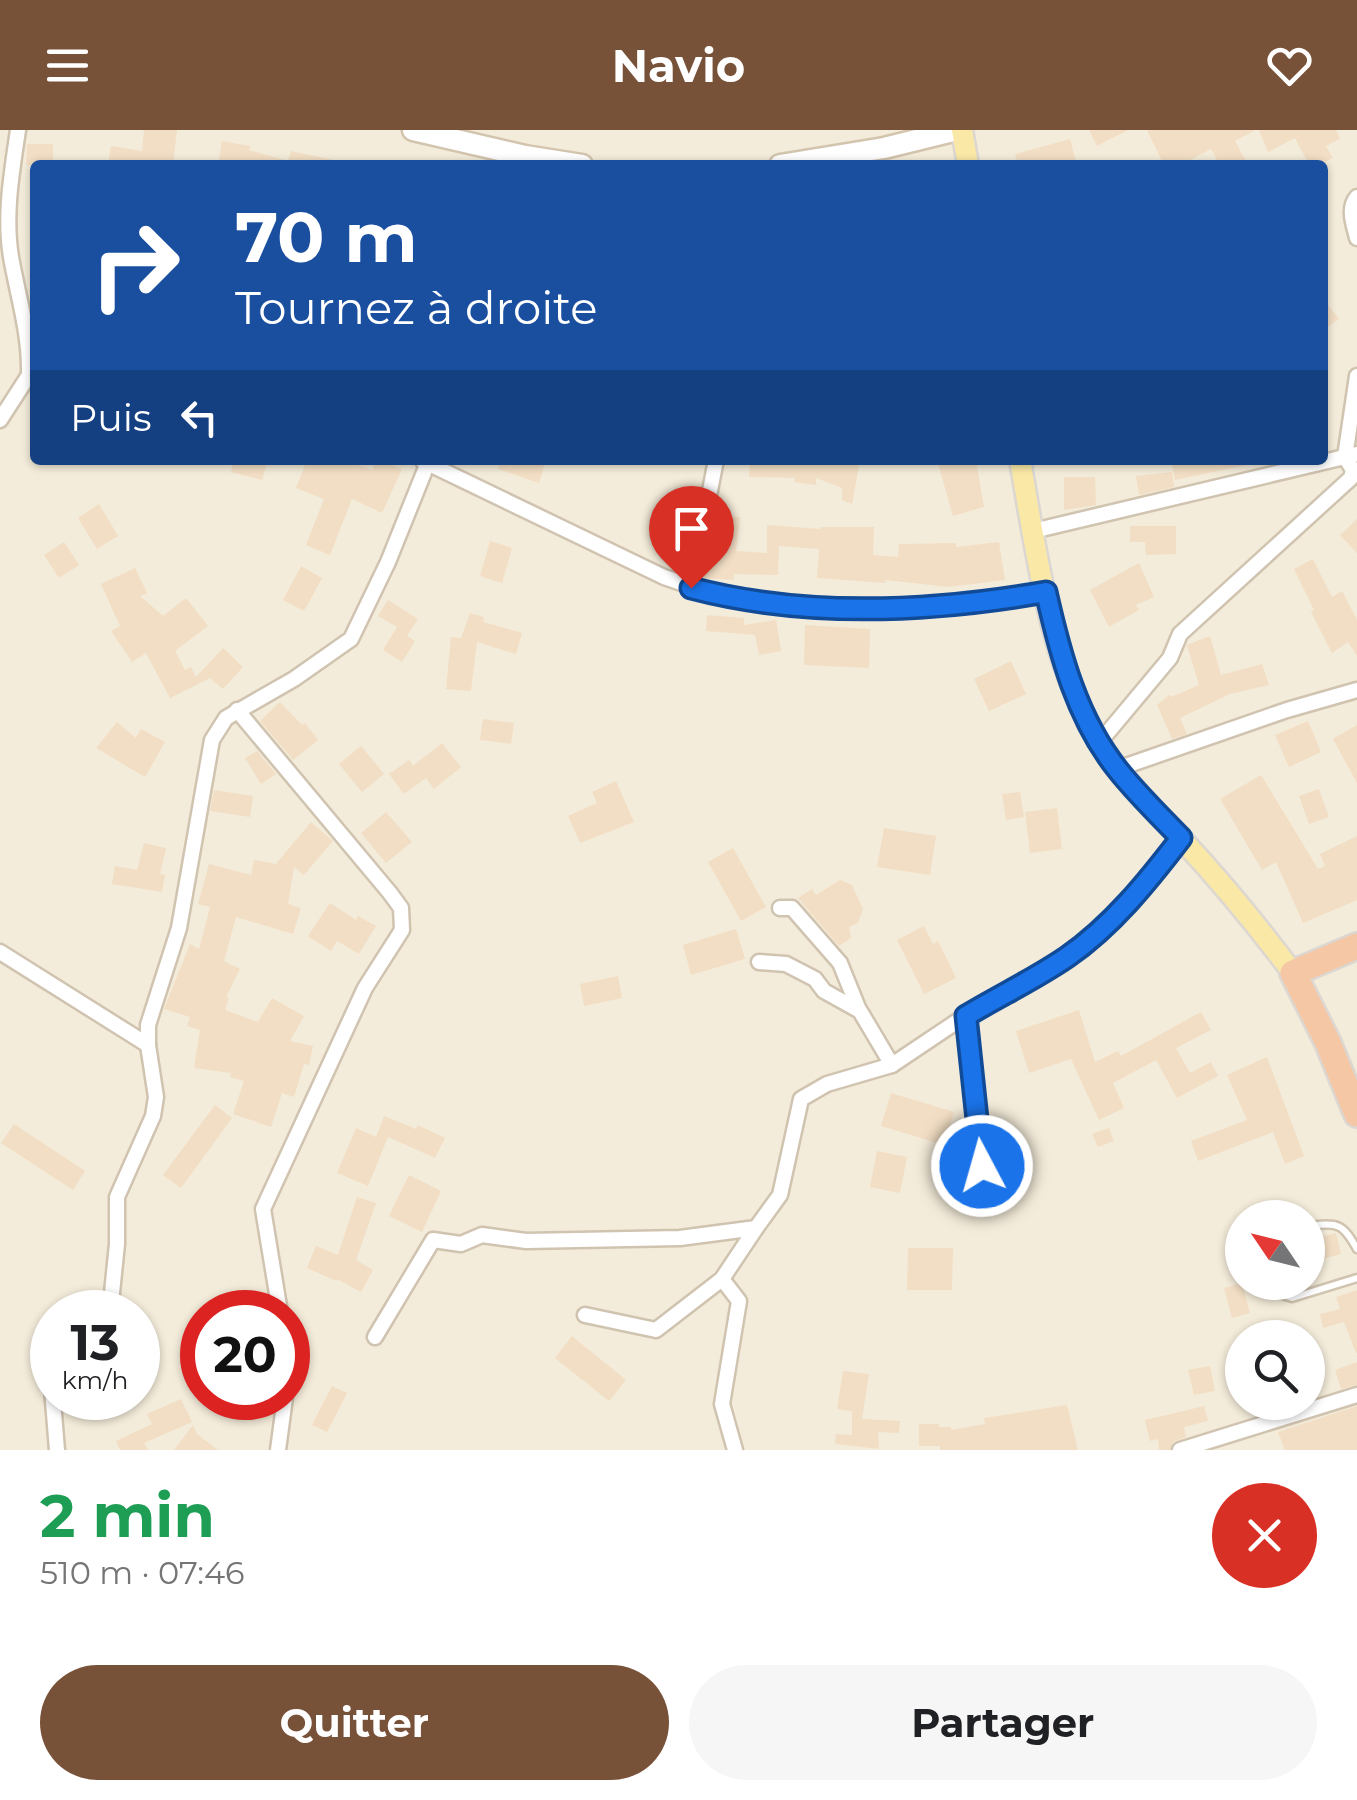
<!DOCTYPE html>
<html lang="fr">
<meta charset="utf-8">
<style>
:root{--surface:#fff;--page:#f6f6f6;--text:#202124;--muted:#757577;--accent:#785139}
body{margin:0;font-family:Montserrat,sans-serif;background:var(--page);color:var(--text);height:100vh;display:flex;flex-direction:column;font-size:38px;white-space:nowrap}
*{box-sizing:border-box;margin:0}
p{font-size:32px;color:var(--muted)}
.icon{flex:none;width:55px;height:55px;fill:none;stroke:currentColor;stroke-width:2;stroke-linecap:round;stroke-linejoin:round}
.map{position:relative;height:1320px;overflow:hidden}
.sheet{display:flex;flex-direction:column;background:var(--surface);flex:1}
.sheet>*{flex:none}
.guide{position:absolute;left:30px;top:30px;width:1298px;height:305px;border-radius:10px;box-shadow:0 2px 8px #0004;background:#1a4fa0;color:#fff;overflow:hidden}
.needle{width:65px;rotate:305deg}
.buttons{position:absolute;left:1225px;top:1070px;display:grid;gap:20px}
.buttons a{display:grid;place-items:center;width:100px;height:100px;border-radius:50%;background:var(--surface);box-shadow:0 2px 8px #0004;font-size:50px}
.speed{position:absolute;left:30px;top:1160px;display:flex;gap:20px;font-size:50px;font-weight:700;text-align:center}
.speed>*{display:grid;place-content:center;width:130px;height:130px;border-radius:50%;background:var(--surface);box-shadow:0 2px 8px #0004;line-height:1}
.speed small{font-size:25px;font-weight:400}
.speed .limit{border:15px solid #d22;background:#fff;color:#111}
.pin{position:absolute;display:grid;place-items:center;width:85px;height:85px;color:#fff;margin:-102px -42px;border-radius:50% 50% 50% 0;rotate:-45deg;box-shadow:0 0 10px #0007}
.pin .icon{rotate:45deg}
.me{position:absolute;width:110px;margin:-55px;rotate:354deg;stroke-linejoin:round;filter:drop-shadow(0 0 8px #0008)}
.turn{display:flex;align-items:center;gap:35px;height:210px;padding:0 40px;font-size:45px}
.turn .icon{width:130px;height:130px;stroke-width:2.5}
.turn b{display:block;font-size:70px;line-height:85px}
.then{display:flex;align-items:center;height:95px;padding:0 40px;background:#0003;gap:20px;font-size:38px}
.round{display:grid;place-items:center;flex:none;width:105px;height:105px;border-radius:52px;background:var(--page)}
.overview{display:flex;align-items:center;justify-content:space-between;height:170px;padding:0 40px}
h1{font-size:60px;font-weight:700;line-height:75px;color:#1e9e55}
.cta{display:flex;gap:20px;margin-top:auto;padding:20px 40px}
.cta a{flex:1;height:115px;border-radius:60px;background:var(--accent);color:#fff;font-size:40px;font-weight:700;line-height:115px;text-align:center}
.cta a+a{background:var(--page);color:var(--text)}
header{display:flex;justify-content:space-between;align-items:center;height:130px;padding:0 40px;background:var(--accent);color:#fff;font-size:45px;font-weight:700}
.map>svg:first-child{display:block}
.residential{fill:#f4ecda;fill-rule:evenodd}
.building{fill:#f2dec4}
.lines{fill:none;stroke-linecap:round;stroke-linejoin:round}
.lane-casing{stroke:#d0c3b0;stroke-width:11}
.street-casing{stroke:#d0c3b0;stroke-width:19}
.secondary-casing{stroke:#d3c4ae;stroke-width:25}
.primary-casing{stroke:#dcd7d1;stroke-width:25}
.highway-casing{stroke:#dcd7d1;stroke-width:30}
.lane{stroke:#fff;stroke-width:6}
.street{stroke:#fff;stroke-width:14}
.secondary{stroke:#fff;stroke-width:20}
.primary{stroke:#f9e8a6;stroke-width:20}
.highway{stroke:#f5c7a4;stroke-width:25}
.route-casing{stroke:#114b97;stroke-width:25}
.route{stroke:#1a73e8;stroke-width:18}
</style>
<header><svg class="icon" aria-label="menu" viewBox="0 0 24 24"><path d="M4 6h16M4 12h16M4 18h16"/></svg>Navio<svg class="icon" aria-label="heart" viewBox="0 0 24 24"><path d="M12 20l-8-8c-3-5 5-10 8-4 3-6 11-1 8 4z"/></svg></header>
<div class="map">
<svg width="1357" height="1320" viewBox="0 0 1357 1320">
<rect width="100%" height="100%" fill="#fdf9ec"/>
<path class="residential" d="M0,0H1357V1320H0ZM35,35H1322V330H35ZM1242,1088H1308V1152H1242ZM52,1182H138V1268H52ZM202,1182H288V1268H202ZM1242,1208H1308V1272H1242Z"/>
<g class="building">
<path d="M144,0H177L173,35H108L111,16L142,21Z"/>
<path d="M1089,0H1128L1097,16Z"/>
<path d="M1147,0H1255L1235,11L1248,35H1220L1211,19L1188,31L1190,35H1164Z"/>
<path d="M1259,0H1336L1340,9L1326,16L1333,28L1319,35H1309L1295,8L1268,22Z"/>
<path d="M1070,9L1077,35H1018L1015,24Z"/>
<path d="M222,11L250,16L249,20L288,31L291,21L333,30L332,35H218Z"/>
<path d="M27,14H53V35H26Z"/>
<path d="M1322,167L1339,189L1322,201Z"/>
<path d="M234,330H268L262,350L231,342Z"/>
<path d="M307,330H342L372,340L376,330H381L402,339L382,383L352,369L330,425L306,415L324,369L296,358Z"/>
<path d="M501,330H546L539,353L498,339Z"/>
<path d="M750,330H834L859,336L852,374L842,370V358L816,348V355L794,352L795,348L749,347Z"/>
<path d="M937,330H976L984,377L953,386Z"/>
<path d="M1171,330H1245L1246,335L1175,350Z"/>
<path d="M1172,342L1174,357L1139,365L1136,346Z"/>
<path d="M1064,347H1095L1096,375L1064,380Z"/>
<path d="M99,374L118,406L97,419L78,388Z"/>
<path d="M716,385L740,387L736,421L767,423V395L821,399V397H874L873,425L898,427L899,414L956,413V417L999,412L1005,450L949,457L885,450V453L817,448L819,419L779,416L778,445L734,444V450L704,448Z"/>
<path d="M1357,389V423L1340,405Z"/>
<path d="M1130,396H1176V424L1146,425L1145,412H1130Z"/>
<path d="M490,411L512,418L502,453L480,446Z"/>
<path d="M64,412L79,435L59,448L44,425Z"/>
<path d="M1313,429L1332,467L1342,461L1357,490V526L1348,512L1332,523L1311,482L1314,480L1294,439Z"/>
<path d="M1139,433L1154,467L1136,475L1139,480L1109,497L1090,460Z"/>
<path d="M301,436L322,448L304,481L283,470Z"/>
<path d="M135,438L147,463L140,466L163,486L186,468L208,496L175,521L185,540L191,537L196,547L223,518L243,537L223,559L210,548L170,568L146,523L132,532L111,501L120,496L101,454Z"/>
<path d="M388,470L418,489L407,506L415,511L402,532L383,520L397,497L378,486Z"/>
<path d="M470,483L484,487L483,492L522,503L516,524L477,512L471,561L446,559L451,507L461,508Z"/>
<path d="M707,485L744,488V495L776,490L781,521L759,525L755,505L706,501Z"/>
<path d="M805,495L870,499L869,538L804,535Z"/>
<path d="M1210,506L1221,545L1262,534L1269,555L1230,564L1180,588L1187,604L1172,609L1157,575L1170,564L1171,567L1199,555L1187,515Z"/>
<path d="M1011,531L1026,564L989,581L974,549Z"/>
<path d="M280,572L302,595L305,593L318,610L293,630L260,591Z"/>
<path d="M483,589L514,593L511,614L480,610Z"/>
<path d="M1308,591L1321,622L1289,637L1275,605Z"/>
<path d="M117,592L136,608L141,599L165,612L145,647L96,618Z"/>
<path d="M1357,595V653L1333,609Z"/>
<path d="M442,613L461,637L434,659L426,648L404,664L389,644L409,630L413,636Z"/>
<path d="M361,616L384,644L362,662L339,634Z"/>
<path d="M257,621L276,644L261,654L245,628Z"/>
<path d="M1261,645L1318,739L1325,736L1320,724L1357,706V770L1303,793L1276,732L1262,740L1220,669Z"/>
<path d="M616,651L634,692L580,713L568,686L597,673L592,662Z"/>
<path d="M1319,659L1329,687L1309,694L1299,666Z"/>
<path d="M214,660L253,666L250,687L210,681Z"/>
<path d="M1020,662L1024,687L1006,690L1002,664Z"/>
<path d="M1057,678L1062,719L1030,723L1025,682Z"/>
<path d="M386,682L412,712L386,733L361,703Z"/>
<path d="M311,692L333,711L304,745L294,737L288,774L301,778L293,804L236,787L224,831L240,839L226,867L229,868L225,880L258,892L272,868L304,886L290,911L313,916L309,935L304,934L294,967L282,963L271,997L233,984L244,951L230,947L231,943L194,938L200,900L187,896L190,887L164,879L190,814L199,819L210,777L198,774L209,734L251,745L254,730L276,734Z"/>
<path d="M884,698L936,706L930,745L877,737Z"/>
<path d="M144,713L166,718L160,744L165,745L162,762L112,754L115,736L137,740Z"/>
<path d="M733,718L766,777L741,791L708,732Z"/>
<path d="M840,750L852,755L863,779L858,793L849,797L851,808L839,816L798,768L812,759L816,765Z"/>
<path d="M330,773L356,790L358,786L376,796L359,824L337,811L331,821L308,806Z"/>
<path d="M924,796L933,814L938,811L956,848L924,864L897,810Z"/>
<path d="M736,799L745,829L691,845L683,815Z"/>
<path d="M618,846L622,868L584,876L580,854Z"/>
<path d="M1079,880L1095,932L1118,921L1121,926L1201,882L1211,900L1176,918L1190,943L1211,932L1218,946L1177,968L1156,930L1113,953L1124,978L1099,990L1071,929L1029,943L1016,901Z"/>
<path d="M1267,927L1304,1026L1285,1034L1273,1002L1198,1031L1191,1011L1247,990L1227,945Z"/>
<path d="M891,963L954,982L944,1015L881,996Z"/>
<path d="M215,975L232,988L181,1058L163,1045Z"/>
<path d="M384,986L416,999L418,995L445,1008L435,1028L388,1007L368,1056L337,1043L356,998L376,1007Z"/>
<path d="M14,994L85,1041L73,1060L1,1013Z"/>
<path d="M1109,998L1114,1011L1098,1017L1092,1004Z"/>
<path d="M1011,1020L1014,1039L997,1043L993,1023Z"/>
<path d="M877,1021L907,1027L900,1063L870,1057Z"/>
<path d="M409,1045L441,1061L422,1102L389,1086Z"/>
<path d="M357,1067L376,1073L356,1130L373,1140L361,1162L337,1149L336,1151L307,1138L316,1116L338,1125Z"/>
<path d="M1336,1103L1341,1124L1308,1133V1110Z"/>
<path d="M908,1118H953L952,1160H907Z"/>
<path d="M1242,1153L1250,1183L1232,1188L1224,1158Z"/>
<path d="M1357,1160V1223H1356L1344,1192L1323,1198L1320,1184L1340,1179L1336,1167Z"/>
<path d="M572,1206L626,1250L609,1271L555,1228Z"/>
<path d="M1357,1232V1255L1341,1259L1335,1240Z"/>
<path d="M1210,1236L1215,1261L1194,1265L1188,1240Z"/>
<path d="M843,1241L869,1244L862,1289L900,1291L899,1303L878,1302L879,1319L835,1314L836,1304L852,1305V1281L837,1279Z"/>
<path d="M332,1256L347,1263L327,1302L312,1295Z"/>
<path d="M181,1269L192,1292L144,1313L148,1320H120L116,1311L152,1294L147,1284Z"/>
<path d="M1067,1275L1078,1320H940V1316H919V1294H939V1297H951V1300L985,1294L984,1288Z"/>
<path d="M1204,1276L1208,1291L1184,1297L1186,1307L1173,1312L1170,1320H1159L1158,1309L1150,1311L1145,1290Z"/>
<path d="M1357,1276V1320H1285L1278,1302Z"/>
<path d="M193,1295L197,1304L218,1320H174Z"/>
</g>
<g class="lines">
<g class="lane-casing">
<g id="lane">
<path d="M966,889L982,1036"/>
<path d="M1308,1096C1338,1093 1342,1092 1357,1119"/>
<path d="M1266,1152L1272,1162L1292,1168L1357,1148"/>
</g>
</g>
<g class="street-casing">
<g id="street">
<path d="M18,0C12,41 4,85 11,127C18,167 30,203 29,245H35"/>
<path d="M1357,67C1347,79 1354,95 1357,108"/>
<path d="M0,290L29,245"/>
<path d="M423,331L664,447L720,466L829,478L932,476L1046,462"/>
<path d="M1033,401L1357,324"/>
<path d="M691,458L716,330"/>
<path d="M237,580L390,763L401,778L402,800L365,858L263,1079L280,1182"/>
<path d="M1099,613L1170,528L1180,504L1351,348L1353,340L1345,327L1357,246"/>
<path d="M1117,639L1287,580L1357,560"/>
<path d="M780,778H792L840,833L859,880"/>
<path d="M0,822L148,915"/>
<path d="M759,832L786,834L815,849L824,861L860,881L892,935"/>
<path d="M722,1149L739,1171L722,1274L735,1320"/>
<path d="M110,1182L117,1114V1067L153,986L156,967L148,915V895L179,798L212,610L226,588L294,549L351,509L388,432L429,330"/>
<path d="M585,1185L656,1200L722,1149L756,1098"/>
<path d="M375,1207L433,1110L461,1114L482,1105L526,1111L680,1108L756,1098L780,1065L801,969L827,954L892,935L965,886L1069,826L1115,785L1151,747L1181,708"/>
<path d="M288,1233V1252"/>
<path d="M52,1259L57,1320"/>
<path d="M278,1320L285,1268"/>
<path d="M1180,1320L1357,1265"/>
</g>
</g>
<g class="secondary-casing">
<g id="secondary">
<path d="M413,0L525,26L582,35"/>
<path d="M780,35L884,18L957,0"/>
</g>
</g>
<g class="primary-casing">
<g id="primary">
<path d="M962,0L968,35"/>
<path d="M1020,330C1037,425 1049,531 1101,615C1124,652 1157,682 1186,714C1224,755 1259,798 1293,843"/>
</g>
</g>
<g class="highway-casing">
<path id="highway" d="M1357,816L1293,843L1328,913L1357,984"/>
</g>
<use href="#lane" class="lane"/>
<use href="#street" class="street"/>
<use href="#secondary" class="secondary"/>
<use href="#primary" class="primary"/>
<use href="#highway" class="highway"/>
</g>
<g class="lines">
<g class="route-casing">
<path id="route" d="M691,458C805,488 931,482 1046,462C1060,524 1077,589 1118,640C1137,664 1160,686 1181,708C1148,751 1112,796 1067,827C1035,849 999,866 966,886L982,1036"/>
</g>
<use href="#route" class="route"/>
</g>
</svg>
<div class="buttons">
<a><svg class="needle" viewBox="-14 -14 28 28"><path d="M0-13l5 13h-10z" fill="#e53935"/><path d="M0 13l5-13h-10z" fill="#757577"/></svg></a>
<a><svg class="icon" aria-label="search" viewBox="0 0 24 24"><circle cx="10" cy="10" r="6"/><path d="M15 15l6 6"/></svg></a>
</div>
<div class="speed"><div>13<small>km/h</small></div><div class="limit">20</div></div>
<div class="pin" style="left:691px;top:458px;background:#d93025"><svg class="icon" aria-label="arrive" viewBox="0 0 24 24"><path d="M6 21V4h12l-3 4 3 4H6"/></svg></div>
<svg class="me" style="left:982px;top:1036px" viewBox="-20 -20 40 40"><circle r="17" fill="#1a73e8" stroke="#fff" stroke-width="3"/><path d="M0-11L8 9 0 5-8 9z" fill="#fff"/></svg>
<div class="guide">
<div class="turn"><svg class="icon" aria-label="right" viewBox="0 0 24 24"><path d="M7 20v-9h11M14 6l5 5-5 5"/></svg><div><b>70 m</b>Tournez à droite</div></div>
<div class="then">Puis<svg class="icon" aria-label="left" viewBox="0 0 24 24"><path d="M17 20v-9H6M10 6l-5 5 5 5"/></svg></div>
</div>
</div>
<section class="sheet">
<div class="overview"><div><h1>2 min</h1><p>510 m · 07:46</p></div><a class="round" style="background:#d93025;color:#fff"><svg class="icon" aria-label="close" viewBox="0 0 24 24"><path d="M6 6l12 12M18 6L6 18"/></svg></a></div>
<div class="cta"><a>Quitter</a><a>Partager</a></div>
</section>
